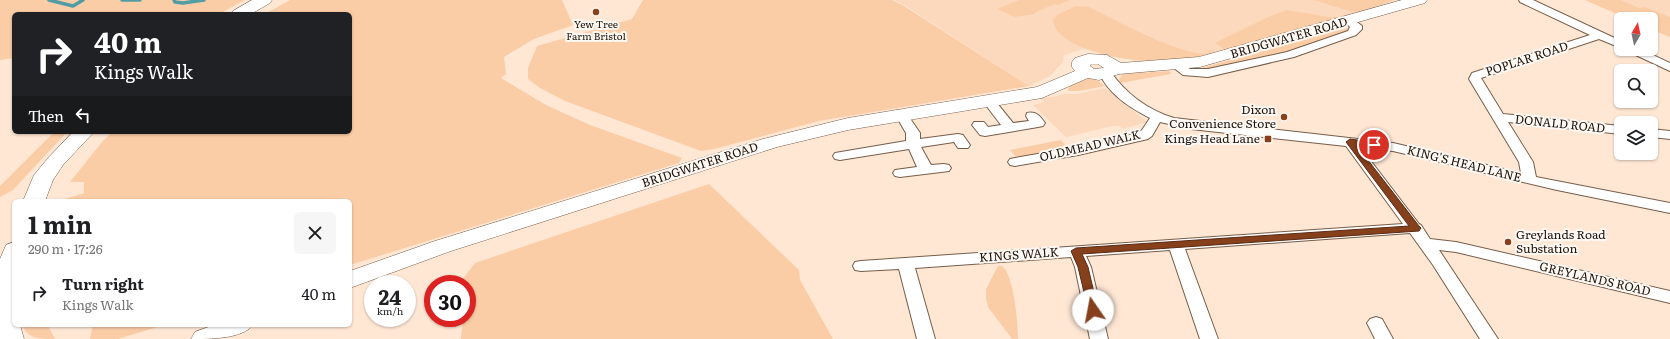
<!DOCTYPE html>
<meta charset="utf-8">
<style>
:root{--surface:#fff;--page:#f6f6f6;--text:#202124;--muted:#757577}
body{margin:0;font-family:Literata,serif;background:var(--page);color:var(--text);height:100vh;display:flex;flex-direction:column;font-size:15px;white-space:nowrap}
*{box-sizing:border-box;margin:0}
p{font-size:13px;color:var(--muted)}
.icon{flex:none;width:22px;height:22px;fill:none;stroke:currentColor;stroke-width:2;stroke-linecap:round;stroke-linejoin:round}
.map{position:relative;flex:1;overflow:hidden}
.panel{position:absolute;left:12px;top:199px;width:340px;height:128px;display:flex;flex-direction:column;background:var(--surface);border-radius:6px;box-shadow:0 1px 3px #0004}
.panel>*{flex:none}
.top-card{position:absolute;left:12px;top:12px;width:340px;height:122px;border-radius:6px;box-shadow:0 1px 3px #0004;background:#202124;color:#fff;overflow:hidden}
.needle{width:26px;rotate:9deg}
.controls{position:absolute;left:1614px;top:12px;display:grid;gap:8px}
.controls a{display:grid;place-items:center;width:44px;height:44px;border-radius:6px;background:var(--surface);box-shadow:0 1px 3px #0004;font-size:20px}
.speed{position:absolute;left:364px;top:275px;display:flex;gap:8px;font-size:20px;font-weight:700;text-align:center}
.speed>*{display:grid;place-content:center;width:52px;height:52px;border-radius:50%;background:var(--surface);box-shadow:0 1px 3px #0004;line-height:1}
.speed small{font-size:10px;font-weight:400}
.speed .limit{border:6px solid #d22;background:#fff;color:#111}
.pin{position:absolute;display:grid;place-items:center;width:34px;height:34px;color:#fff;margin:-17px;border:2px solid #fff;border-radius:50%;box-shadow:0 1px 4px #0007}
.me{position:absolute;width:44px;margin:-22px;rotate:348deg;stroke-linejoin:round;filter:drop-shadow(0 0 3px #0008)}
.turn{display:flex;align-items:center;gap:14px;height:84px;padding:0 16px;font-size:18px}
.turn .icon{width:52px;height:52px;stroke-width:2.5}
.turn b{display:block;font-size:28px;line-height:34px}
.then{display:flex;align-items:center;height:38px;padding:0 16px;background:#0003;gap:8px;font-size:15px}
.round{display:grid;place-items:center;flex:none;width:42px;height:42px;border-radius:6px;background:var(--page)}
.summary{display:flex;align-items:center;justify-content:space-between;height:68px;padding:0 16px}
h1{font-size:24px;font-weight:700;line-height:30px}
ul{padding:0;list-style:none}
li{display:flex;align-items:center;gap:12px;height:52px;padding:0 16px}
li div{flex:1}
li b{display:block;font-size:15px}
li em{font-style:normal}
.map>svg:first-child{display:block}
.built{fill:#fcd9bc}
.green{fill:#fbcda7}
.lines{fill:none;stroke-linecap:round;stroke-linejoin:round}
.stream{stroke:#529da4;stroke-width:3.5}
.minor-casing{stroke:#775e49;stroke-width:2}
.highway-casing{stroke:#775e49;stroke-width:1}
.minor{fill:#fff;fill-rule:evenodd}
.highway{fill:#fff;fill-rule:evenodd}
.route{fill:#87401c;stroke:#582a12}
.poi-dot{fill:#87401c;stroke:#fef8f3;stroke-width:1.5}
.labels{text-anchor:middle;stroke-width:4;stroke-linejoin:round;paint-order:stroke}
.far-poi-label{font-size:10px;fill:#1b1209;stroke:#fef8f3}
.street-label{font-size:12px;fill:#1b1209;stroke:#fef8f3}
.poi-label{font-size:12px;fill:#1b1209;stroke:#fef8f3;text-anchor:end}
</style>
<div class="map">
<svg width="1670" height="339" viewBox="0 0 1670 339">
<rect width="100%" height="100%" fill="#ffe7d4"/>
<g class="built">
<path d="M894,0H1314L1348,11L1361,13L1222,50L1212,55L1140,61L1109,56L1086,48L1064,55L1063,62L1050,76L1029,86L904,5Z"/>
<path d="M1585,0H1670V37L1651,29V19H1629Z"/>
<path d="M1105,88L1147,122L1123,129L1119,126H1112L1066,137L1033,105L1044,102L1040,98L1052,97L1065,94H1077Z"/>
</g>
<g class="green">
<path d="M0,0H245L219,14H14V58L0,60Z"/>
<path d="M290,0H562L573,25L534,39L504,57L506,74L501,78L546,105L590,125L682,158L679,163L350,265V201H65V199L84,193V182H70L102,142L112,132H350V14H265Z"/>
<path d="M643,0H892L904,6L1029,86L819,121L714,149L701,151L565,101L540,88L528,79V68L537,46L632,19Z"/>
<path d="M1019,0H1070L1058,5L1055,4L1036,12L1035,14L1015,17L997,9Z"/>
<path d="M1314,0H1395L1361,13L1348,11Z"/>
<path d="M1585,0H1621L1639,8L1645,7L1670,17V37L1651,29V19H1629Z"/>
<path d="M1076,6L1089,7C1113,19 1185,58 1208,53L1209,50L1220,53C1198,57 1175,62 1153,61C1128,61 1056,50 1053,20L1057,15Z"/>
<path d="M1287,10L1329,17H1342L1225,50L1215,43L1268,17Z"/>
<path d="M1351,27L1353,29L1287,54L1209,71L1194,70Z"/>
<path d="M1170,71L1171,74L1120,83L1119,79L1123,74Z"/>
<path d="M1088,78L1098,81L1105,86L1079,91H1068L1069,86Z"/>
<path d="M54,132H67L13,190L0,197V186Z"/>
<path d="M1061,140L1066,146L1074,144L1078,148L1020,158L1015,156L1010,150Z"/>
<path d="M709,184L799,270L800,280L833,339H461L463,318H467V284H456L462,280L475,263Z"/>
<path d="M998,266H1002C1014,275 1018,324 1018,339H1012L988,307L986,299V289Z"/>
<path d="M22,325H48L55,339C39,339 28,339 22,325Z"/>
<path d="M93,325H164L118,339H90Z"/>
</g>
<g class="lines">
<g class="stream">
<path d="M49,0L73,6L83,0"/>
<path d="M122,0H140"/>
<path d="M174,0L175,2L183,3L204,0"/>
</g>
<g class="minor-casing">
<g id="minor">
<path d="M1519,0H1533L1621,41V48L1599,39L1481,78L1503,114L1621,126V134L1508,122L1533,162L1536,177L1670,203V213L1557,190L1393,151L1361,148L1419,224L1421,225L1430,239L1456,242L1670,291V303L1456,252L1439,250L1498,339H1480L1433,265L1410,233L1185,249L1218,339H1200L1170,250L1086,256L1091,267L1108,339H1090L1075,267L1071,257L915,268L935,339H917L899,269L861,271L855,270L853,266L855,262L861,261L1403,224L1346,146L1191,129L1160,122L1152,136L1148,139L1078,155L1015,166L1010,165L1008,162L1010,159L1015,158L1078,147L1138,133L1142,130L1150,118C1132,109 1108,94 1100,74L1102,71H1110C1126,94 1148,110 1174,118L1393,143L1521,173L1519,162L1469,79L1472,73L1590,35L1520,2Z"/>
<path d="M1349,18L1353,19L1362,26V29L1356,35L1294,57L1208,77L1183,75L1170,65L1172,62L1176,61L1190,69H1208L1287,52L1348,31L1350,27L1344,21Z"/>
<path d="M1625,49H1640L1670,63V71L1627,51Z"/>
<path d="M988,96L992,97L1013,123L1029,121L1026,116L1027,113C1036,111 1040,116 1045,123L1043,126L1038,127L985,136L980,135L972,125L974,122H984L988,127L1001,125L982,100L984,97Z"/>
<path d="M901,110L906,111L907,114L920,133V139L958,134L963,135L970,145L968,148H958L954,142L921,147L931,165L944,164L949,165L951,168L949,171L900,177L895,176L893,173L895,170L917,167L909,149L840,160L835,159L833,156L835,153L906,141V133L895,114L896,111Z"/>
<path d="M1651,129L1670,131V139L1651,137Z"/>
<path d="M1376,317L1382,319L1393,339H1375L1367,323L1370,319Z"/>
</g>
</g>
<g class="highway-casing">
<g id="highway">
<path d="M252,0H272L270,3L251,14H231L233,11Z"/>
<path d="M1402,0H1427L1425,3L1200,67L1119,74L1099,80L1088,78L1042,98L848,130L777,147L451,251L350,288V271L435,241L763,139L848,118L1037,87L1075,71L1072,67V62L1075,58L1088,54L1107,55L1121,63L1199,57ZM1098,64L1104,68L1094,69L1090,66L1091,64Z"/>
<path d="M73,132H94L63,165L53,180L45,201H23L34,175L49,157Z"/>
<path d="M14,242V325H20L24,339H0V259L6,245Z"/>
<path d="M214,325H253C242,339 210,339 191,339L195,332Z"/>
</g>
</g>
<use href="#minor" class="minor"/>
<use href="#highway" class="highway"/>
</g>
<path class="route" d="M1350,139L1377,143L1378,145L1374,147L1357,146L1419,226L1421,228L1419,231L1082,254L1088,267L1098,310L1097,313H1089L1078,267L1071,251L1076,248L1409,226L1346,142Z"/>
<g class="poi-dot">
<circle cx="596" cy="12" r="4"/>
<circle cx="1284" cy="117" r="4"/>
<rect x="1264" y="135" width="8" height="8" rx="2"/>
<circle cx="1508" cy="242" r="4"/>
</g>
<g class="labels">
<g class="far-poi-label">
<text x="596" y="28">Yew Tree<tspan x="596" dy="12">Farm Bristol</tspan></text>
</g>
<g class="street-label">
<text transform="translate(1289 38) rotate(-16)" y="4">BRIDGWATER ROAD</text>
<text transform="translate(1527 59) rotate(-18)" y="4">POPLAR ROAD</text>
<text transform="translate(1560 124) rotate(6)" y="4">DONALD ROAD</text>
<text transform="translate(1090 146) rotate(-13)" y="4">OLDMEAD WALK</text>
<text transform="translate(1464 164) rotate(14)" y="4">KING'S HEAD LANE</text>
<text transform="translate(700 165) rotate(-18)" y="4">BRIDGWATER ROAD</text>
<text transform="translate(1019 255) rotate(-4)" y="4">KINGS WALK</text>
<text transform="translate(1595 279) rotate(13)" y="4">GREYLANDS ROAD</text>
</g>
<g class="poi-label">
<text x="1276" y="114">Dixon<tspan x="1276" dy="14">Convenience Store</tspan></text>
<text x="1260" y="143">Kings Head Lane</text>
<text x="1516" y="239" text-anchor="start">Greylands Road<tspan x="1516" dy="14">Substation</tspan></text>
</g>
</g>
</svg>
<div class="controls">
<a><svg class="needle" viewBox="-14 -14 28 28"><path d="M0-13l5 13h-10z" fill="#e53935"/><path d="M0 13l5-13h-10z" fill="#757577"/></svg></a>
<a><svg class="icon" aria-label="search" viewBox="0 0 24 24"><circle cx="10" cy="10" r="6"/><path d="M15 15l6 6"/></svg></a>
<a><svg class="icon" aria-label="layers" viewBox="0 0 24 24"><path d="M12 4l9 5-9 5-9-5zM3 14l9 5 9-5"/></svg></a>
</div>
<div class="speed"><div>24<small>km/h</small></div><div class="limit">30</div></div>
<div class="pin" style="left:1374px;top:145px;background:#d93025"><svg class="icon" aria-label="arrive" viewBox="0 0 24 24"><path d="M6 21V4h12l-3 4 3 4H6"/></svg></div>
<svg class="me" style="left:1093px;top:310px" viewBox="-20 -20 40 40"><circle r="19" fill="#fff"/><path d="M0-13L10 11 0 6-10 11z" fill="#87401c"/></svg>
<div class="top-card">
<div class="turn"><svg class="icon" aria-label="right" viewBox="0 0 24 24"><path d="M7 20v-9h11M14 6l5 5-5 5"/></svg><div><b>40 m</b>Kings Walk</div></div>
<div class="then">Then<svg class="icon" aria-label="left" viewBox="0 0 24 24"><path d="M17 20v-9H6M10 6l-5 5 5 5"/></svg></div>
</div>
<section class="panel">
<div class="summary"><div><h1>1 min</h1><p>290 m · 17:26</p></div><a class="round"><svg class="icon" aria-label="close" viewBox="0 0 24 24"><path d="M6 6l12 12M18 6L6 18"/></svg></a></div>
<ul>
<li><svg class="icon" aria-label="right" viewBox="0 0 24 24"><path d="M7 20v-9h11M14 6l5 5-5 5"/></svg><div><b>Turn right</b><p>Kings Walk</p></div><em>40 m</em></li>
</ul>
</section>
</div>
